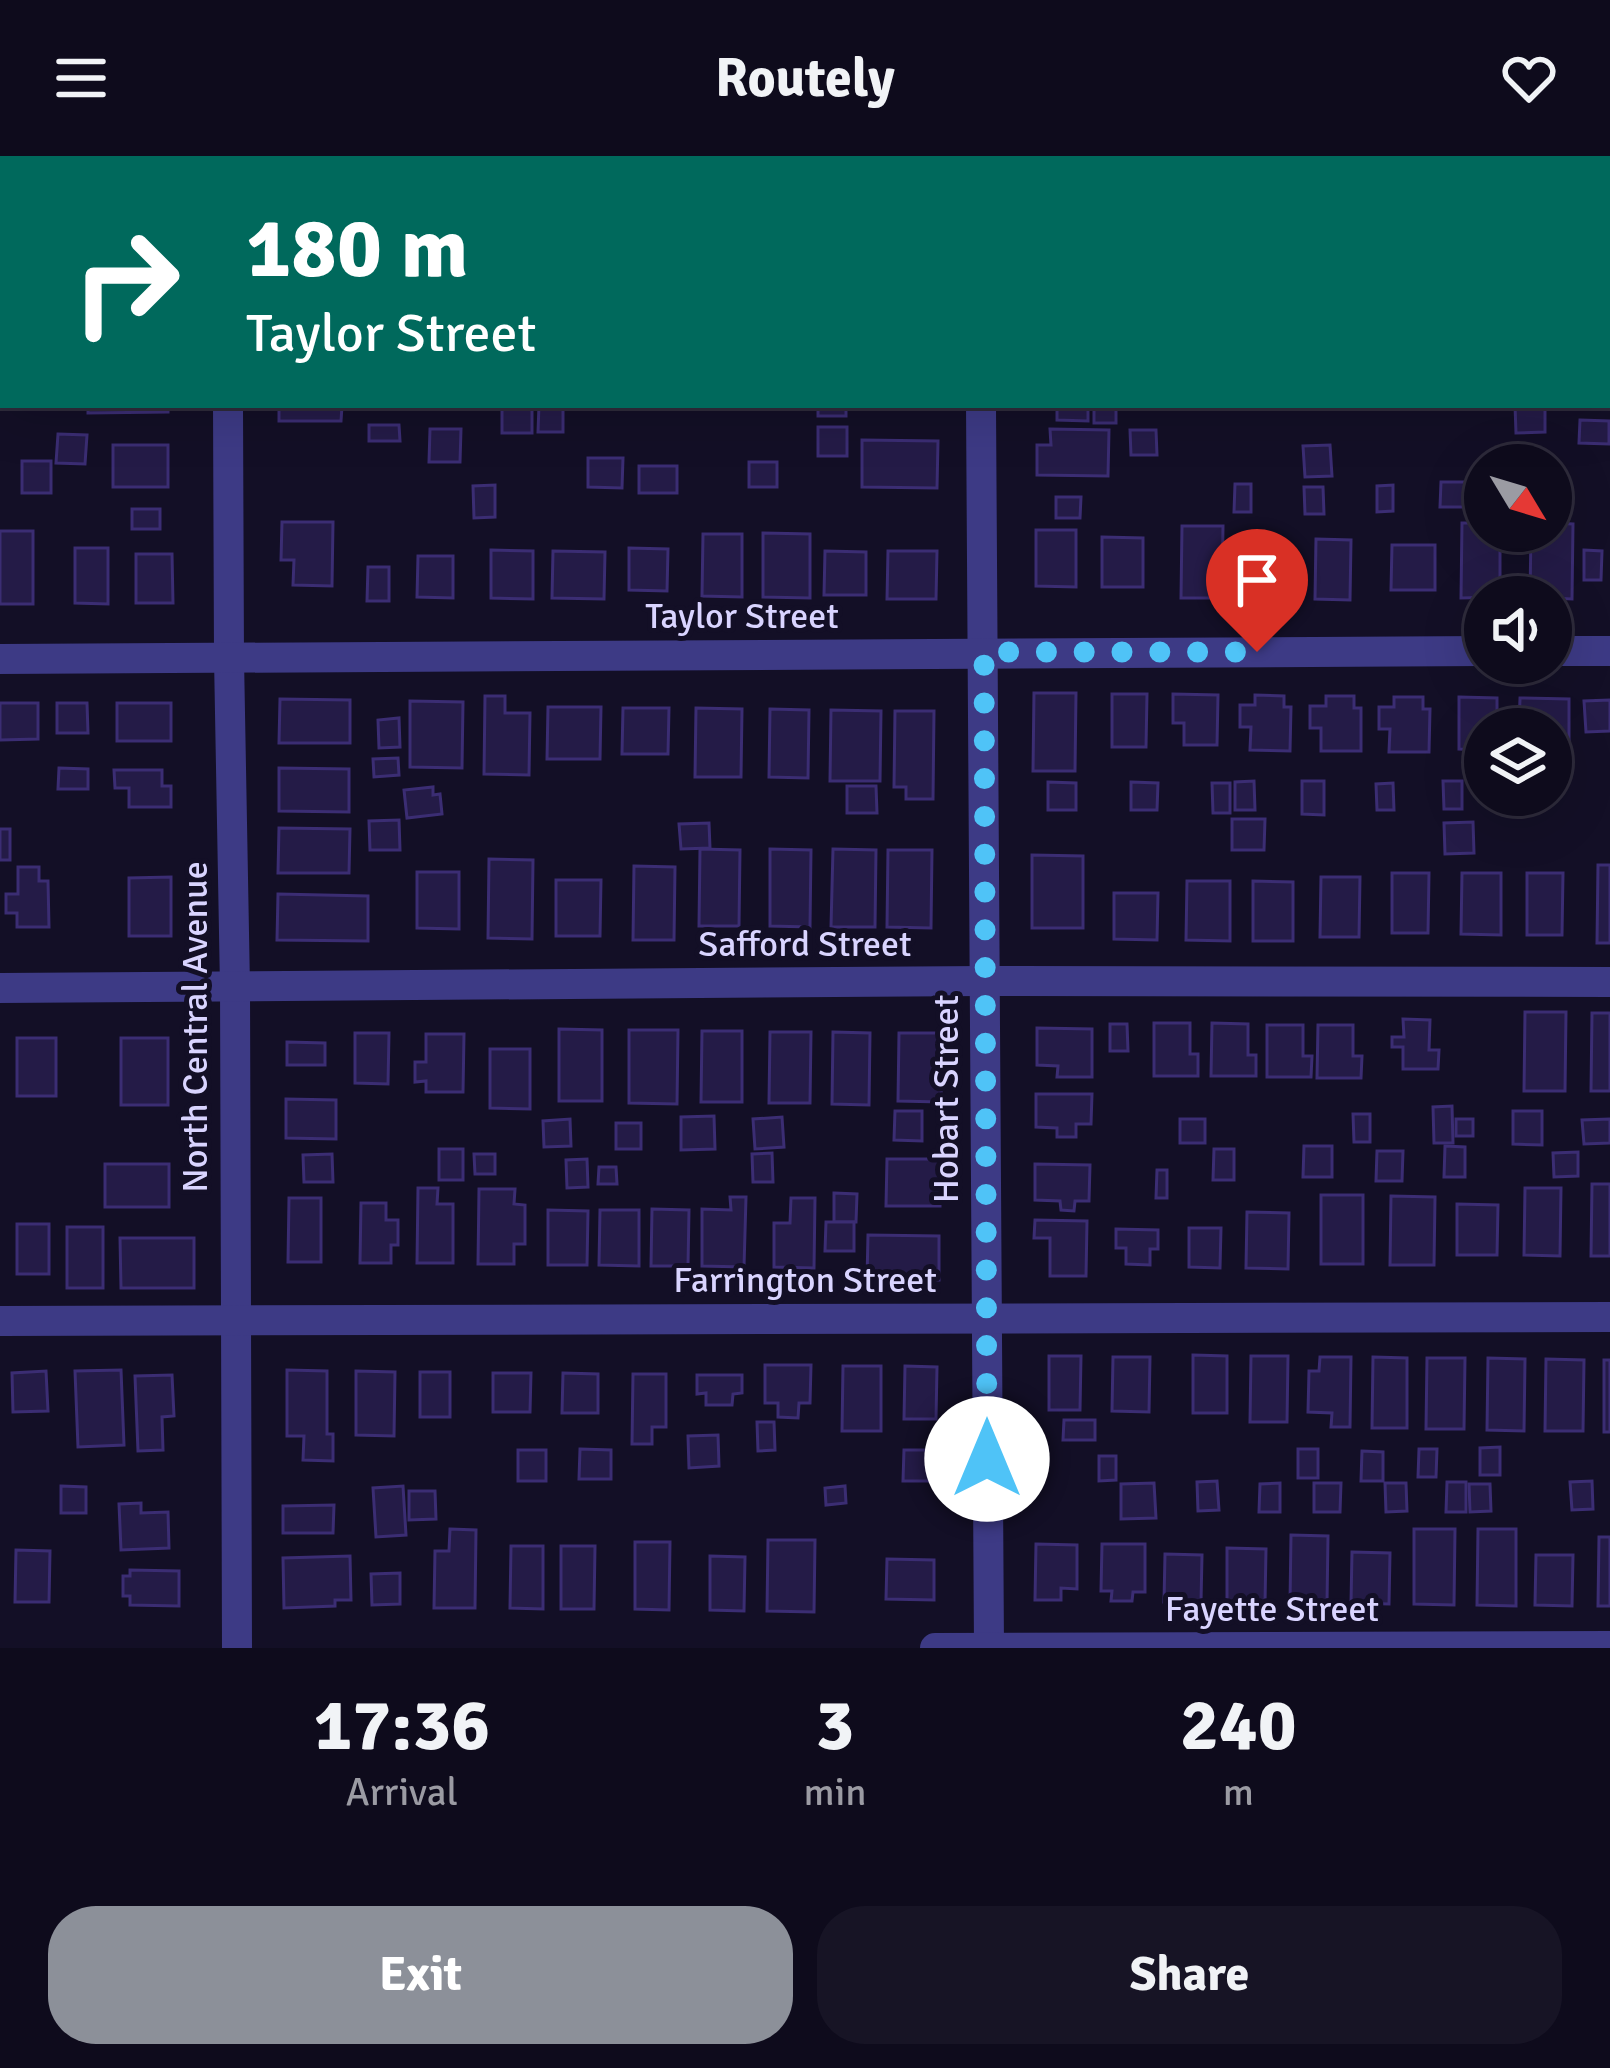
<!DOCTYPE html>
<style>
:root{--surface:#0e0b1c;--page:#171425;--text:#f1f3f6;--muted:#9b9ba3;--line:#2e2b3b;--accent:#8c9099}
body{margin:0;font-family:Signika,sans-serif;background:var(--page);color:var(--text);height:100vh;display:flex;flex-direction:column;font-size:45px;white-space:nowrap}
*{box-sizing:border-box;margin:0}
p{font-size:39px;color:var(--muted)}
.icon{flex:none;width:66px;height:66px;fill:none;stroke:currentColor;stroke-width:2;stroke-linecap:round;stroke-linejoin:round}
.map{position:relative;height:1492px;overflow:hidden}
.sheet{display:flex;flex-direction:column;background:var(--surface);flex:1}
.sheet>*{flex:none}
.banner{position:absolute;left:0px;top:0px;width:1611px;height:252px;box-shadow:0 12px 48px #0002,0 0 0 3px var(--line);background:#00695c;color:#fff;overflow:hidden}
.needle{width:78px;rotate:128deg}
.tools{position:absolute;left:1464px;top:288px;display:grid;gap:24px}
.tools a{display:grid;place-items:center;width:108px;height:108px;border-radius:50%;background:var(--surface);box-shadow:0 12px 48px #0002,0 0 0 3px var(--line);font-size:60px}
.pin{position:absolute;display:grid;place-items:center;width:102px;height:102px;color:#fff;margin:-123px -51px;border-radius:50% 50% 50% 0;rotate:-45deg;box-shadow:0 0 12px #0007}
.pin .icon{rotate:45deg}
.me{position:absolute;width:132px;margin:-66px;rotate:0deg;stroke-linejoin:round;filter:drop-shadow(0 0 9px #0008)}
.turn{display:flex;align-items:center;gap:42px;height:252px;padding:0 48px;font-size:54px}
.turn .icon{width:156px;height:156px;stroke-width:2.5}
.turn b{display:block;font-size:84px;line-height:102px}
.eta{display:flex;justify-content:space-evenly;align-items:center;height:204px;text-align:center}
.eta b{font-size:72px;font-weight:700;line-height:84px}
.primary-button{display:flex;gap:24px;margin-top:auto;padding:24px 48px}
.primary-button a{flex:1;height:138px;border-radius:48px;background:var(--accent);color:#fff;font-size:48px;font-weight:700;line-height:138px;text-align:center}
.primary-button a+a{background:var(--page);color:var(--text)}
header{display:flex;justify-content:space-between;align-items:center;height:156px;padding:0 48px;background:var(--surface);font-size:54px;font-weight:700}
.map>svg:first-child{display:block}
.building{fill:#241b47;stroke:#3b2d73;stroke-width:3}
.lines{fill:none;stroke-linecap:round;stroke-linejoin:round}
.minor{stroke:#3d3a85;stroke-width:30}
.route{stroke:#4fc3f7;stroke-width:21;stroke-dasharray:0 37.8}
.labels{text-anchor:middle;stroke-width:10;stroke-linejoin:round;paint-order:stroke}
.street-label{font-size:36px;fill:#d9d4ff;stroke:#130f26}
</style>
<header><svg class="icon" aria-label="menu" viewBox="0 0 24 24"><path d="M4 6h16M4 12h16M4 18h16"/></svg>Routely<svg class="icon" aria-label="heart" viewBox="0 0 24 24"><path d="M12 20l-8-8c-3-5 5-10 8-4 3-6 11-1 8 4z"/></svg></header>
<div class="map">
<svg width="1610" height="1492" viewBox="0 0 1610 1492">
<rect width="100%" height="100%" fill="#130f26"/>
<g class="building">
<path d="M88,249H168V256L88,257Z"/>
<path d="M279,249L342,250L341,265H279Z"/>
<path d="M539,249H563V276H538Z"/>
<rect x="818" y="249" width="28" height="11"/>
<path d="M1057,249H1088V265L1057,264Z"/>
<rect x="1094" y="249" width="22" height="18"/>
<path d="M1515,249H1545V276L1516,277Z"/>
<rect x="502" y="252" width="30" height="25"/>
<path d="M1580,264L1609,265V288L1579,287Z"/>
<path d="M369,269H399L400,285H369Z"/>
<rect x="818" y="271" width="29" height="29"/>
<path d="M430,273H461L460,306H429Z"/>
<path d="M1050,273L1109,274L1108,320L1037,319V289H1051Z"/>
<path d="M1130,274H1156L1157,299H1131Z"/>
<path d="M58,278L87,279L85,308L56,307Z"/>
<path d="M862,284L938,285L937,332L862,331Z"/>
<rect x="113" y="289" width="55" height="42"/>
<path d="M1330,289L1332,320L1305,321L1303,290Z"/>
<path d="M588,302H623L622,332L588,331Z"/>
<rect x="22" y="305" width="29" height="32"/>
<rect x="749" y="306" width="28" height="25"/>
<rect x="639" y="310" width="38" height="27"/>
<path d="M1441,326H1466L1465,351H1440Z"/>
<path d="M1235,328H1251V356H1234Z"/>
<path d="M495,329V361L474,362L473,330Z"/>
<path d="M1393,329V355L1377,356V330Z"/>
<path d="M1304,331H1323L1324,358H1305Z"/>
<path d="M1056,341H1081L1080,362H1056Z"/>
<rect x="132" y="353" width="28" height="20"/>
<path d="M282,366H333L332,430L293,429L294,404H281Z"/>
<path d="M1462,367H1485V375H1500V441L1461,442Z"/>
<path d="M1551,367L1573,368L1572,443L1530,441L1531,375H1551Z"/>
<path d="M1182,370H1223L1222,442H1181Z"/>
<path d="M1036,374H1076V431L1036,430Z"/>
<rect x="0" y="375" width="33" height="73"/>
<path d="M763,377L810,378V442L763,441Z"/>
<path d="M703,378H742V441L702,440Z"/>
<path d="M1102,381L1143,382V431H1102Z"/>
<path d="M1316,383L1351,384L1350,444L1315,443Z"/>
<path d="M1392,389H1435V434H1391Z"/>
<path d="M75,392H108V448L75,447Z"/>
<path d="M629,392L668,393L667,435L629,434Z"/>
<path d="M491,394L533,395V443L491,442Z"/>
<path d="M1584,394L1602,395L1601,424H1584Z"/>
<path d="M553,395L605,396L604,443L552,442Z"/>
<path d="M825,395L866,396V439H824Z"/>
<path d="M888,395H937L936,443H887Z"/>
<path d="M1245,395H1291V443L1245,442Z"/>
<path d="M136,398H172L173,447H136Z"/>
<path d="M418,400H453V442L417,441Z"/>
<path d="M368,411H389V445H367Z"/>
<path d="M1034,537H1076L1075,615H1033Z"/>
<path d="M1112,538H1147L1146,591H1112Z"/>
<path d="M1173,538L1218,539L1217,589H1184V567H1173Z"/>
<path d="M1255,539L1284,540V551H1291L1290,595L1250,594L1251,571H1240V549H1255Z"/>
<path d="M485,540H505V557H530L529,619L484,618Z"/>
<path d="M1326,540H1354V552H1361V595H1321V572H1310V550H1326Z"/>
<path d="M1394,541H1423V553H1430L1429,596H1389L1390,573H1379V551H1394Z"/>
<path d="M1459,541L1497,542V573H1485V594L1459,593Z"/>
<path d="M1520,542L1569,543V596H1551V573L1519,572Z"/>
<path d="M280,543L350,544V587H279Z"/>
<path d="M1610,544V575L1586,576L1584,545Z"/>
<path d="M410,545L463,546L462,612L410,611Z"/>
<path d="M0,547H38V583L0,584Z"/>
<path d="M57,547H87L88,577H57Z"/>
<rect x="117" y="547" width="54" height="38"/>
<path d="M548,551H601L600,603H547Z"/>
<path d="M623,552H669L668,598H622Z"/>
<path d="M696,552L742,553L741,621H695Z"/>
<path d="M770,553L809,554L808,622L769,621Z"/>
<path d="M831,554L881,555L880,625H830Z"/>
<path d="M895,555H934L933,643H906V631H894Z"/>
<path d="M399,562L400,591L379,592L378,564Z"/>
<path d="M398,602L399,619L374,621L373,603Z"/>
<path d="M59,612L88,613V633H58Z"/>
<path d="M279,612L349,613V656L279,655Z"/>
<path d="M114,614H162V630H171V651H129V632H115Z"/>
<path d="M1254,625L1255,654H1235V626Z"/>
<path d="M1302,625H1324V659L1302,658Z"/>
<path d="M1443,625H1462V653H1444Z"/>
<path d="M1048,626L1076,627V654H1048Z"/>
<path d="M1131,626L1158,627L1157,654H1131Z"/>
<path d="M1212,627H1230V657H1213Z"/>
<path d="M1393,627L1394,654H1377L1376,628Z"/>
<path d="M847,630H876L877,657H847Z"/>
<path d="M433,631V639L440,638L442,658L407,662L404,634Z"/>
<path d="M1232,663H1265L1264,694H1232Z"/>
<path d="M399,664L400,694H370L369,665Z"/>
<path d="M1473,666L1474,697L1445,698L1444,667Z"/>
<path d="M709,667L710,692L681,693L679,668Z"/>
<path d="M279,672L350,673L349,717H278Z"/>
<rect x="0" y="673" width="10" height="31"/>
<path d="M700,693L740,694L739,770H699Z"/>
<path d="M770,693L811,694L810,771L770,770Z"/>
<path d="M833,693L876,694L875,771H831Z"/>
<path d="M888,694H932L931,772L887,771Z"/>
<path d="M1032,699L1083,700V772H1032Z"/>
<path d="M489,703L533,704L532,783L488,782Z"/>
<path d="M1598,709H1610V787H1597Z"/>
<path d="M634,710L675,711L674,784H633Z"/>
<path d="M18,711H39V725H48L49,771H17V757H6V738H18Z"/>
<path d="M417,716H459V773L417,772Z"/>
<path d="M1392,717H1429L1428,777H1392Z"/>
<path d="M1462,717H1501V779L1461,778Z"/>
<path d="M1527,717H1563L1562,779H1527Z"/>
<path d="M171,721V780H129V722Z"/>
<path d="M1321,721H1360L1359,781H1320Z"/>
<path d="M556,724H601L600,780H556Z"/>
<path d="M1187,725H1230V785L1186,784Z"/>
<path d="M1253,725L1293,726V785H1253Z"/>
<path d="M1114,737H1158L1157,784L1114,783Z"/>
<path d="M278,738L368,740V785L277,784Z"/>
<path d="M1525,856H1566L1565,935H1524Z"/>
<path d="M1592,857H1610V935H1591Z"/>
<path d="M1403,863L1430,864L1429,894H1439L1438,913H1403V891H1392V881H1404Z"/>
<path d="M1154,867H1190V898H1198V920H1154Z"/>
<path d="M1212,867L1248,868V899H1256V920H1211Z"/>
<path d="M1110,868H1127L1128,895H1110Z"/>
<path d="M1267,869H1303V900H1312L1311,921H1267Z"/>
<path d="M1318,869H1353V900H1362L1361,922H1317Z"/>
<path d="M1037,872L1092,873V921H1057L1058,910L1037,909Z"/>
<path d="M559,873L602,874V945H559Z"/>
<path d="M629,874H678L677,948L629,947Z"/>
<path d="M702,875H742V946H701Z"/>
<path d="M770,876H811L810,947H769Z"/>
<path d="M833,876L870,877L869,949L832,948Z"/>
<path d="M355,877H389L388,928L355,927Z"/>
<path d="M899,877H942L941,946L898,945Z"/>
<path d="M426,878H464L463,936H426V925L415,926V906H426Z"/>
<rect x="17" y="882" width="39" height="58"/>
<rect x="121" y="882" width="47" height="67"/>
<path d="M287,886L325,887V909H287Z"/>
<path d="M490,893H530V953L490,952Z"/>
<path d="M1036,938H1092L1091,968H1076V981H1057V972L1036,971Z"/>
<path d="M286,943L336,944V983L286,982Z"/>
<path d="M1452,950L1453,987H1434L1433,951Z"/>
<path d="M895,955H922V985L894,984Z"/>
<path d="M1513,955H1542V989L1513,988Z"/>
<path d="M1353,958H1370V986H1354Z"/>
<path d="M714,960L715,993L681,994V961Z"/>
<path d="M782,961L784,991L755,993L753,963Z"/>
<path d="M570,963L571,990L544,991L543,965Z"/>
<rect x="1180" y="963" width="25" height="24"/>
<rect x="1456" y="963" width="17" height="17"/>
<path d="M1610,963V987L1584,988L1582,964Z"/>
<rect x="616" y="967" width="25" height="26"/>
<path d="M1304,990H1332V1021H1303Z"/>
<path d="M1445,990L1465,991V1021H1444Z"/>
<rect x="439" y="993" width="24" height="31"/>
<path d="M1214,993H1234V1024H1213Z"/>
<path d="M1377,995H1403L1402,1025H1376Z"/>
<path d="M1578,996V1020L1554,1021L1553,997Z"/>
<path d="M772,997L773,1026H753L752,998Z"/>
<path d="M332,998L333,1026H304L303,999Z"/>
<path d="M474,998H495V1018H475Z"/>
<path d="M587,1003L588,1031L567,1032L566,1004Z"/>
<path d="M887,1003H941L940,1022H950V1039L940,1038V1050H886Z"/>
<rect x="105" y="1008" width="64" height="43"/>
<path d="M1035,1008L1090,1009L1089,1045H1075L1074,1055L1061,1054L1060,1045L1035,1044Z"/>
<path d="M599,1011H616L617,1028H598Z"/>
<path d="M1157,1014H1167V1042H1156Z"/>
<path d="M1592,1028H1610V1100H1591Z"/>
<path d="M418,1032H438L437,1048H453V1107H417Z"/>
<path d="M1525,1032H1561L1560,1100L1524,1099Z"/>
<path d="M479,1033H515L514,1048L525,1049V1088H514V1108H478Z"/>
<path d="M834,1037L857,1038L856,1066H834Z"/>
<rect x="1321" y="1039" width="42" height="69"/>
<path d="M1391,1040L1435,1041L1434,1109H1390Z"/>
<path d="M730,1041H746L744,1111L702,1110V1053L731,1054Z"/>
<path d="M289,1042H321V1106H288Z"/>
<path d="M791,1042H815L814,1112L774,1111V1067H790Z"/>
<path d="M361,1047H386V1064H398V1089H391V1107H360Z"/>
<path d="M1457,1048L1498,1049L1497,1099H1457Z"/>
<path d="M652,1053L689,1054L688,1110H651Z"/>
<path d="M548,1054L588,1055L587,1109H548Z"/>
<path d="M600,1054H639V1110L599,1109Z"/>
<path d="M1247,1056L1289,1057L1288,1113L1246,1112Z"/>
<path d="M1035,1064L1087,1065L1086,1120H1050V1082H1034Z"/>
<path d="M826,1066H854V1095H825Z"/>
<rect x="17" y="1068" width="32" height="50"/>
<rect x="67" y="1071" width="36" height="61"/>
<path d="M1189,1072H1221L1220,1112L1189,1111Z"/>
<path d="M1116,1073L1158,1074V1093H1150V1109L1126,1108V1092H1116Z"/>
<path d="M868,1079L939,1080V1124L867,1123Z"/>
<path d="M120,1082H194V1132H121Z"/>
<path d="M1193,1199L1227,1200V1257H1193Z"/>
<path d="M1049,1200H1081L1080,1254H1049Z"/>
<path d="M1251,1200H1288L1287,1266H1250Z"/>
<path d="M1113,1201H1150L1149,1256L1112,1255Z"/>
<path d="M1320,1201H1351L1350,1271H1331L1332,1257L1308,1256L1309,1215H1319Z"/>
<path d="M1373,1201L1407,1202V1272H1372Z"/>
<path d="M1427,1202H1465L1464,1273H1426Z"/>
<path d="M1488,1202L1525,1203L1524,1275L1487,1274Z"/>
<path d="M1546,1203L1584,1204L1583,1275H1545Z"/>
<rect x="1604" y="1204" width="6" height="72"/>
<path d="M765,1209H811L810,1247H799L798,1262L778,1261V1247H765Z"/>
<path d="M843,1210H881V1275H842Z"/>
<path d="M905,1210L937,1211L936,1263H904Z"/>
<path d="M121,1214L124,1289L78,1291L75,1215Z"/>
<path d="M287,1214L327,1215V1278H333V1305L303,1304L304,1280H287Z"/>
<path d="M46,1215L48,1255L13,1256L12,1217Z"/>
<path d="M356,1215L395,1216L394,1280L356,1279Z"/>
<rect x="420" y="1216" width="30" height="45"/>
<path d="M493,1217H531L530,1256H493Z"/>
<path d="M563,1217L598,1218V1257H562Z"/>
<path d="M633,1218H666V1271H652V1288H632Z"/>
<path d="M172,1219L174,1260L162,1261L163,1294L138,1295L135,1220Z"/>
<path d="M697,1219H742V1237L733,1238L732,1249H706V1237L697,1238Z"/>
<path d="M1064,1264H1095V1284H1063Z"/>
<path d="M757,1266H774L775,1294L758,1295Z"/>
<path d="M718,1279L719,1310L689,1312L688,1280Z"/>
<path d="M1500,1291V1319H1480V1292Z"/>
<path d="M580,1293L611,1294V1323H579Z"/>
<rect x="1298" y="1293" width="20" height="29"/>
<path d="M1419,1293H1437L1436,1321H1418Z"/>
<rect x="518" y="1294" width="28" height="31"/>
<path d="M904,1294H936L935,1325H903Z"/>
<path d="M1362,1295L1383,1296V1325H1361Z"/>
<path d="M1099,1300H1116V1324L1099,1325Z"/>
<path d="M1217,1325L1219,1354L1198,1355L1197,1326Z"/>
<path d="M1592,1325L1593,1353L1572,1354L1570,1326Z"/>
<path d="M1447,1326H1466V1356H1446Z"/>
<path d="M1154,1327L1156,1362L1121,1363V1328Z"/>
<path d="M1280,1327V1356H1259L1260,1328Z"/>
<path d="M1314,1327H1341L1340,1356H1314Z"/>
<path d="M1385,1327H1406L1407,1355L1386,1356Z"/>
<path d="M1469,1328H1490L1491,1355L1470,1356Z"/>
<path d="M61,1330L86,1331V1357H61Z"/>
<path d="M403,1330L406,1379L376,1381L373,1332Z"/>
<path d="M845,1330L846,1347L826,1349L825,1332Z"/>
<path d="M409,1335H435L436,1363L409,1364Z"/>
<path d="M141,1347V1357L168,1356L169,1392L121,1394L119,1348Z"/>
<path d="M334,1349L333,1377H283V1350Z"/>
<path d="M450,1373L476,1374L475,1452H434L435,1395H449Z"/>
<path d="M1414,1373H1455L1454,1449L1414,1448Z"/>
<path d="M1478,1373H1516V1450L1477,1449Z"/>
<path d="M1291,1379L1328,1380L1327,1447H1290Z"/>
<path d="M1599,1381H1610V1450H1598Z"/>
<path d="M768,1384H815L814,1456L767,1455Z"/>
<path d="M635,1386H670L669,1454L635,1453Z"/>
<path d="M1036,1388L1077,1389V1433L1061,1432V1444H1035Z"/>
<path d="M1102,1388H1145V1436H1133L1132,1445H1111L1112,1435H1101Z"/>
<path d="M511,1390H543V1453L510,1452Z"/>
<path d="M561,1390H595L594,1453H561Z"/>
<path d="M1227,1392L1266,1393L1265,1447L1227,1446Z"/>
<path d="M16,1394L50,1395L49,1446H15Z"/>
<path d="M1352,1396L1390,1397L1389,1448L1351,1447Z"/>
<path d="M1165,1398L1202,1399L1201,1446H1164Z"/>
<path d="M1536,1399H1573L1572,1450L1535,1449Z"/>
<path d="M350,1400L351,1444H335V1450L284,1452L283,1402Z"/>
<path d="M710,1400L745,1401L744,1455L710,1454Z"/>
<path d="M887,1403L934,1404V1444L886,1443Z"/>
<path d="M130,1414L179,1415V1450L130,1449V1440H123V1420H130Z"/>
<path d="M400,1417V1448L372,1449L371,1418Z"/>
</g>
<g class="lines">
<g class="minor">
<path d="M227,0V3"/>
<path d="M978,0V3"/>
<path d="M1608,90H1610"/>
<path d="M0,102H3"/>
<path d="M228,249L229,502L235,831L237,1492"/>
<path d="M981,249L989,1492"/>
<path d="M1551,495H1610"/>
<path d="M0,503L1485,495"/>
<path d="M0,832L984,825L1610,826"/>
<path d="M0,1165L1610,1161"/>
<path d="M935,1492L1610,1490"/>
</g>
</g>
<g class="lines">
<path class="route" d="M987,1303L984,496H1257"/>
</g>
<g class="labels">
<g class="street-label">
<text x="742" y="472">Taylor Street</text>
<text x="805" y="800">Safford Street</text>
<text transform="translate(194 871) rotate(-90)" y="13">North Central Avenue</text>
<text transform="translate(945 943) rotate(-90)" y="13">Hobart Street</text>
<text x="805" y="1136">Farrington Street</text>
<text x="1272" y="1465">Fayette Street</text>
</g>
</g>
</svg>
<div class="tools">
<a><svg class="needle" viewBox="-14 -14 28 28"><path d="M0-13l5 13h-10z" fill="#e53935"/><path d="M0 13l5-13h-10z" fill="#9b9ba3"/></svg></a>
<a><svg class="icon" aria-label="sound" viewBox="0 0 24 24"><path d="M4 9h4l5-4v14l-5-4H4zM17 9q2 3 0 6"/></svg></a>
<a><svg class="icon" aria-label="layers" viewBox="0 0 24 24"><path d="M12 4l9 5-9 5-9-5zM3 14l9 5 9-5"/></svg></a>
</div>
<div class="pin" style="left:1257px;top:496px;background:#d93025"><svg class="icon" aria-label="arrive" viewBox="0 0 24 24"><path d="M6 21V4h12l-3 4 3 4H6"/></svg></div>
<svg class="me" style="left:987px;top:1303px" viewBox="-20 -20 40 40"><circle r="19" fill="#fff"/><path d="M0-13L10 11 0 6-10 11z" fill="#4fc3f7"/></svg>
<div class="banner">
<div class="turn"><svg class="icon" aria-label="right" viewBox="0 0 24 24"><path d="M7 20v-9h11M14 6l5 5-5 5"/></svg><div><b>180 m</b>Taylor Street</div></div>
</div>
</div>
<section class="sheet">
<div class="eta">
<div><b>17:36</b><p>Arrival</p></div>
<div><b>3</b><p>min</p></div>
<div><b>240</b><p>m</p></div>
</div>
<div class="primary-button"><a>Exit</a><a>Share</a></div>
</section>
